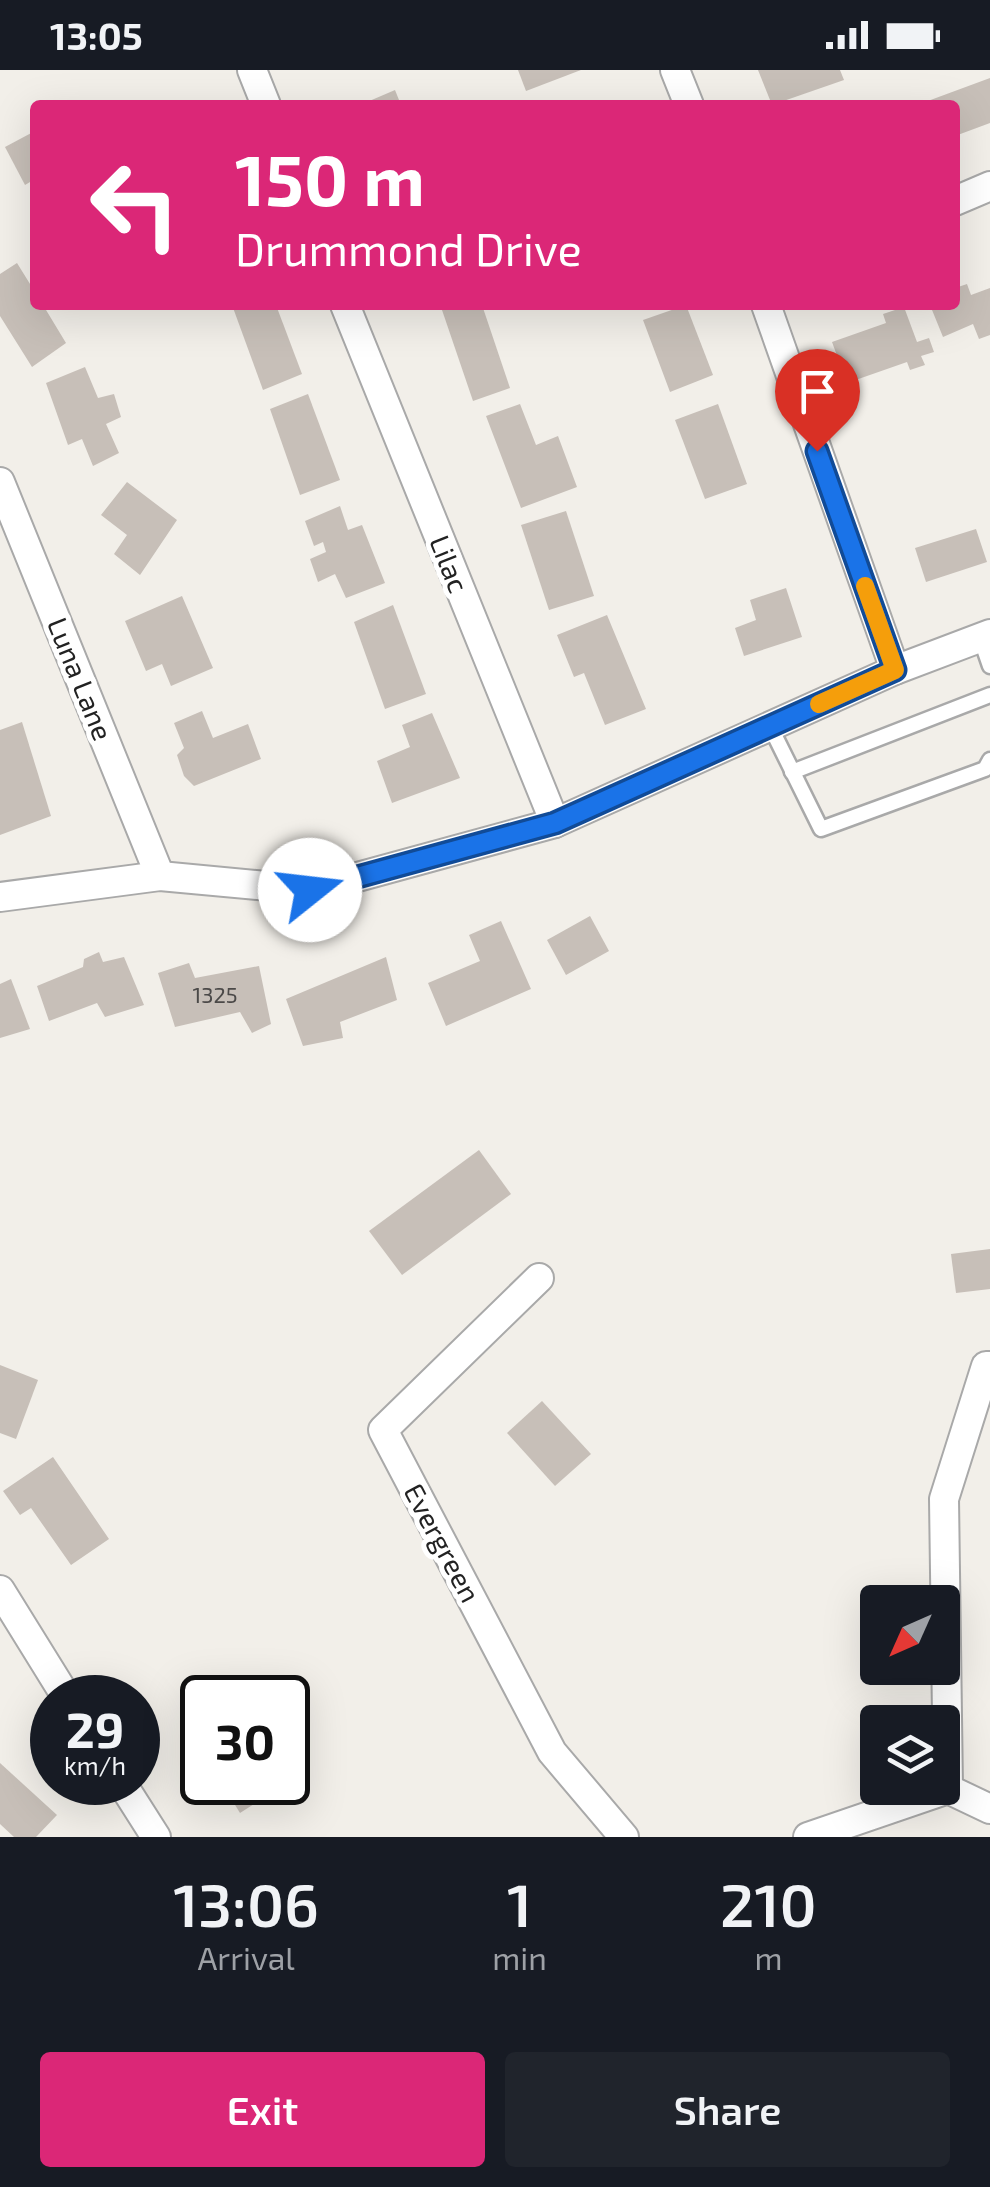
<!DOCTYPE html>
<style>
:root{--surface:#171b24;--page:#20242c;--text:#f1f3f6;--muted:#9ea1a6;--accent:#db2777}
body{margin:0;font-family:"Exo 2",sans-serif;background:var(--page);color:var(--text);height:100vh;display:flex;flex-direction:column;font-size:38px;white-space:nowrap}
*{box-sizing:border-box;margin:0}
p{font-size:32px;color:var(--muted)}
.icon{flex:none;width:55px;height:55px;fill:none;stroke:currentColor;stroke-width:2;stroke-linecap:round;stroke-linejoin:round}
.map{position:relative;height:1767px;overflow:hidden}
.sheet{display:flex;flex-direction:column;background:var(--surface);flex:1}
.sheet>*{flex:none}
.top-card{position:absolute;left:30px;top:30px;width:930px;height:210px;border-radius:10px;box-shadow:0 10px 40px #0002;background:#db2777;color:#fff;overflow:hidden}
.needle{width:65px;rotate:225deg}
.fabs{position:absolute;left:860px;top:1515px;display:grid;gap:20px}
.fabs a{display:grid;place-items:center;width:100px;height:100px;border-radius:10px;background:var(--surface);box-shadow:0 10px 40px #0002;font-size:50px}
.speed{position:absolute;left:30px;top:1605px;display:flex;gap:20px;font-size:50px;font-weight:700;text-align:center}
.speed>*{display:grid;place-content:center;width:130px;height:130px;border-radius:50%;background:var(--surface);box-shadow:0 10px 40px #0002;line-height:1}
.speed small{font-size:25px;font-weight:400}
.speed .limit{border:5px solid #111;border-radius:15px;background:#fff;color:#111}
.pin{position:absolute;display:grid;place-items:center;width:85px;height:85px;color:#fff;margin:-102px -42px;border-radius:50% 50% 50% 0;rotate:-45deg;box-shadow:0 0 10px #0007}
.pin .icon{rotate:45deg}
.me{position:absolute;width:110px;margin:-55px;rotate:74deg;stroke-linejoin:round;filter:drop-shadow(0 0 8px #0008)}
.turn{display:flex;align-items:center;gap:35px;height:210px;padding:0 40px;font-size:45px}
.turn .icon{width:130px;height:130px;stroke-width:2.5}
.turn b{display:block;font-size:70px;line-height:85px}
.eta{display:flex;justify-content:space-evenly;align-items:center;height:170px;text-align:center}
.eta b{font-size:60px;font-weight:600;line-height:70px}
.cta{display:flex;gap:20px;margin-top:auto;padding:20px 40px}
.cta a{flex:1;height:115px;border-radius:10px;background:var(--accent);color:#fff;font-size:40px;font-weight:600;line-height:115px;text-align:center}
.cta a+a{background:var(--page);color:var(--text)}
.status{display:flex;justify-content:space-between;align-items:center;height:70px;padding:0 50px;background:var(--surface);direction:ltr}
.status svg{height:28px;fill:currentColor}
.map>svg:first-child{display:block}
.building{fill:#c7bfb8}
.lines{fill:none;stroke-linecap:round;stroke-linejoin:round}
.service-casing{stroke:#a9a9a9;stroke-width:19}
.minor-casing{stroke:#a9a9a9;stroke-width:32}
.service{stroke:#fff;stroke-width:14}
.minor{stroke:#fff;stroke-width:28}
.route-casing{stroke:#114b97;stroke-width:25}
.route{stroke:#1a73e8;stroke-width:18}
.slow{stroke:#f59e0b;stroke-width:18}
.labels{text-anchor:middle;stroke-width:10;stroke-linejoin:round;paint-order:stroke}
.number-label{font-size:22px;fill:#4b4948}
.street-label{font-size:28px;fill:#222;stroke:#fff}
</style>
<div class="status"><b>13:05</b><svg viewBox="0 0 49 12"><path d="M0 12V9h3v3zM5 12V6h3v6zM10 12V3h3v9zM15 12V0h3v12zM26 1h20v11H26zM47 4h2v5h-2z"/></svg></div>
<div class="map">
<svg width="990" height="1767" viewBox="0 0 990 1767">
<rect width="100%" height="100%" fill="#f2efe9"/>
<g class="building">
<path d="M518,0H581L526,21Z"/>
<path d="M758,0H840L844,10L772,35Z"/>
<path d="M990,8V53L955,66V35H917Z"/>
<path d="M395,20L401,35H360Z"/>
<path d="M35,61V109L25,115L5,77Z"/>
<path d="M17,193L35,222V235H43L66,273L32,297L0,246V204Z"/>
<path d="M967,214L971,225L990,218V265L979,269L973,254L943,267L930,235H955V218Z"/>
<path d="M232,235H276L302,304L263,320Z"/>
<path d="M455,235H482L510,318L473,331L442,240Z"/>
<path d="M686,235L713,305L670,322L643,250Z"/>
<path d="M904,237L917,272L929,268L934,282L921,286L925,295L910,300L907,292L847,313L832,272L886,253L883,244Z"/>
<path d="M85,297L98,328L114,324L121,347L106,354L119,383L93,396L82,369L68,375L46,313Z"/>
<path d="M308,324L340,410L300,425L270,339Z"/>
<path d="M520,334L536,375L558,366L577,417L521,438L486,346Z"/>
<path d="M718,334L747,414L705,429L675,350Z"/>
<path d="M127,412L177,450L140,505L114,484L127,465L101,445Z"/>
<path d="M340,436L348,460L362,455L385,513L346,528L335,504L318,512L310,489L326,482L323,472L314,476L305,451Z"/>
<path d="M566,441L594,526L549,540L521,455Z"/>
<path d="M976,459L987,492L926,512L915,478Z"/>
<path d="M786,518L802,567L744,586L735,558L756,550L750,530Z"/>
<path d="M182,526L213,598L171,616L162,594L146,601L125,551Z"/>
<path d="M393,535L426,624L385,639L354,552Z"/>
<path d="M607,545L646,639L605,655L584,603L574,607L557,565Z"/>
<path d="M202,641L213,668L248,654L261,689L194,716L184,706L177,685L184,678L174,653Z"/>
<path d="M432,643L460,708L392,733L377,691L410,677L402,655Z"/>
<path d="M22,652L51,746L0,765V660Z"/>
<path d="M590,846L609,881L566,905L547,870Z"/>
<path d="M501,851L531,919L446,956L428,913L480,891L469,865Z"/>
<path d="M99,882L103,892L124,887L144,935L105,947L97,933L49,951L37,916L83,897L84,889Z"/>
<path d="M386,887L397,930L340,952L343,968L303,976L286,929Z"/>
<path d="M189,893L195,908L259,896L271,954L252,963L240,942L175,957L158,903Z"/>
<path d="M11,909L30,959L0,968V914Z"/>
<path d="M479,1080L511,1124L402,1205L369,1161Z"/>
<path d="M990,1179V1219L956,1223L951,1184Z"/>
<path d="M0,1295L38,1310L16,1369L0,1363Z"/>
<path d="M542,1331L591,1384L555,1416L507,1363Z"/>
<path d="M53,1387L109,1469L71,1495L31,1438L20,1445L3,1421Z"/>
<path d="M0,1693L57,1745L36,1767H14L0,1754Z"/>
<path d="M221,1712H267L273,1722L240,1743Z"/>
</g>
<g class="lines">
<g class="service-casing">
<g id="service">
<path d="M980,567L990,596"/>
<path d="M770,656L821,759L985,699L990,690"/>
<path d="M792,702L990,625"/>
</g>
</g>
<g class="minor-casing">
<g id="minor">
<path d="M252,0L266,35"/>
<path d="M675,0L689,35"/>
<path d="M955,131L990,116"/>
<path d="M345,235L555,753"/>
<path d="M766,235L895,600"/>
<path d="M0,412L160,806"/>
<path d="M0,827L160,806L310,820L555,753L895,600L990,564"/>
<path d="M539,1208L383,1360L552,1682L624,1767"/>
<path d="M990,1296H986L944,1429L948,1719L990,1739"/>
<path d="M0,1520L67,1628"/>
<path d="M121,1712L156,1767"/>
<path d="M808,1767L948,1719"/>
</g>
</g>
<use href="#service" class="service"/>
<use href="#minor" class="minor"/>
</g>
<g class="lines">
<g class="route-casing">
<path id="route" d="M310,820L555,753L895,600L817,381"/>
</g>
<use href="#route" class="route"/>
<path class="slow" d="M819,634L895,600L865,516"/>
</g>
<g class="labels">
<g class="number-label">
<text x="215" y="933">1325</text>
</g>
<g class="street-label">
<text transform="translate(449 494) rotate(68)" y="10">Lilac</text>
<text transform="translate(80 609) rotate(68)" y="10">Luna Lane</text>
<text transform="translate(442 1473) rotate(62)" y="10">Evergreen</text>
</g>
</g>
</svg>
<div class="fabs">
<a><svg class="needle" viewBox="-14 -14 28 28"><path d="M0-13l5 13h-10z" fill="#e53935"/><path d="M0 13l5-13h-10z" fill="#9ea1a6"/></svg></a>
<a><svg class="icon" aria-label="layers" viewBox="0 0 24 24"><path d="M12 4l9 5-9 5-9-5zM3 14l9 5 9-5"/></svg></a>
</div>
<div class="speed"><div>29<small>km/h</small></div><div class="limit">30</div></div>
<div class="pin" style="left:817px;top:381px;background:#d93025"><svg class="icon" aria-label="arrive" viewBox="0 0 24 24"><path d="M6 21V4h12l-3 4 3 4H6"/></svg></div>
<svg class="me" style="left:310px;top:820px" viewBox="-20 -20 40 40"><circle r="19" fill="#fff"/><path d="M0-13L10 11 0 6-10 11z" fill="#1a73e8"/></svg>
<div class="top-card">
<div class="turn"><svg class="icon" aria-label="left" viewBox="0 0 24 24"><path d="M17 20v-9H6M10 6l-5 5 5 5"/></svg><div><b>150 m</b>Drummond Drive</div></div>
</div>
</div>
<section class="sheet">
<div class="eta">
<div><b>13:06</b><p>Arrival</p></div>
<div><b>1</b><p>min</p></div>
<div><b>210</b><p>m</p></div>
</div>
<div class="cta"><a>Exit</a><a>Share</a></div>
</section>
